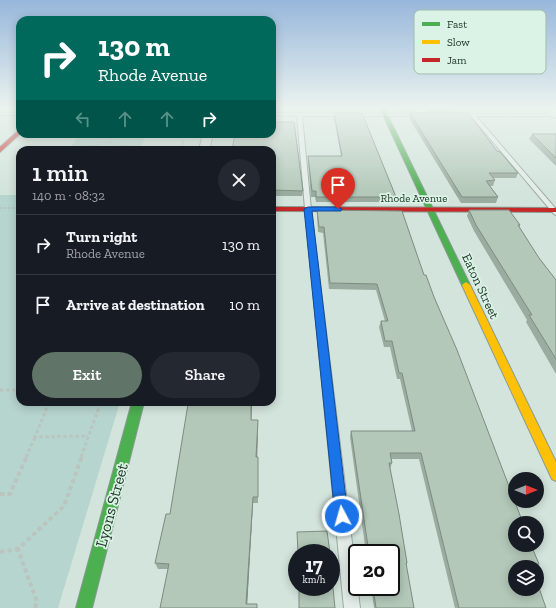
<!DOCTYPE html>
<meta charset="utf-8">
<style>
:root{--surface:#171b24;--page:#242831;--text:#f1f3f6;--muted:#9ea1a6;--line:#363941;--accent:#607567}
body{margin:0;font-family:"Zilla Slab",serif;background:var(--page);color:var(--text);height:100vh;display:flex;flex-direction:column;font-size:15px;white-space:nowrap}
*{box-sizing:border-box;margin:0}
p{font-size:13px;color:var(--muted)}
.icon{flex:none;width:22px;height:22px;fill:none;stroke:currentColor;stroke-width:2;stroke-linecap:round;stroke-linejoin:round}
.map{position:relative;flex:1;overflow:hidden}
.drawer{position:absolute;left:16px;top:146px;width:260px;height:260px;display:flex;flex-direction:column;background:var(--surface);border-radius:12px;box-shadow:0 2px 10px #0003}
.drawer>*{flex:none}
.banner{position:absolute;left:16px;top:16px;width:260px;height:122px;border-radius:12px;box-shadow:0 2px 10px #0003;background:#00695c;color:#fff;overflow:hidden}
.needle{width:26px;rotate:90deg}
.buttons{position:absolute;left:508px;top:472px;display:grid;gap:8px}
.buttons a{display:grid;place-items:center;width:36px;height:36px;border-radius:50%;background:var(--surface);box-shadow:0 2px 10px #0003;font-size:20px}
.speed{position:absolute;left:288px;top:544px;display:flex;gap:8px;font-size:20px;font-weight:700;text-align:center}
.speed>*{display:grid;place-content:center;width:52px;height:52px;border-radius:50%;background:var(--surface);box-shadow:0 2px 10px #0003;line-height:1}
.speed small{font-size:10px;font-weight:400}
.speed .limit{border:2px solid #111;border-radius:6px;background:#fff;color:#111}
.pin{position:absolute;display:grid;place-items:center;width:34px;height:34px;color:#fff;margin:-41px -17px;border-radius:50% 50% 50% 0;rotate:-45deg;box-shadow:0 0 4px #0007}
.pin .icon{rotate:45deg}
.me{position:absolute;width:44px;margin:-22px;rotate:354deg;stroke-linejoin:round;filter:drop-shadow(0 0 3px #0008)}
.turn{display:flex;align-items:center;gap:14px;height:84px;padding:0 16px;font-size:18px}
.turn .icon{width:52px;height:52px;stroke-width:2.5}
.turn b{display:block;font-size:28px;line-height:34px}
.lanes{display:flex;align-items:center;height:38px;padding:0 16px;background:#0003;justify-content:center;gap:20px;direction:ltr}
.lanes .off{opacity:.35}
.round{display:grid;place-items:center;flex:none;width:42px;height:42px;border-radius:21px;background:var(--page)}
.summary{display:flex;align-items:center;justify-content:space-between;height:68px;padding:0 16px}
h1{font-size:24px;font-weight:600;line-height:30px}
.primary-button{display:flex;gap:8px;margin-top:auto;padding:8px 16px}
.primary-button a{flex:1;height:46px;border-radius:24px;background:var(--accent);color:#fff;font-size:16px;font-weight:600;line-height:46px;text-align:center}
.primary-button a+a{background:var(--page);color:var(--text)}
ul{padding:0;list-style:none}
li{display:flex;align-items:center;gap:12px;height:60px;padding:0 16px;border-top:1px solid var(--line)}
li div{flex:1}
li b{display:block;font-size:15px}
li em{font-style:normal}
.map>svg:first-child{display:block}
.green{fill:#b6d5ce}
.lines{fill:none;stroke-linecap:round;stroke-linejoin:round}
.lane-casing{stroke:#9aaaa1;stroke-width:2}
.street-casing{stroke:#9aaaa1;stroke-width:2}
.fast-casing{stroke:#8a9a90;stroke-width:2}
.slow-casing{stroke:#8a9a90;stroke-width:2}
.jam-casing{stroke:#8a9a90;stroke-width:2}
.path-far3{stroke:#bac5bf;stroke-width:1.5;stroke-dasharray:2 1;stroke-linecap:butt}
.path-far2{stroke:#bac5bf;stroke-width:2;stroke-dasharray:2.5 1.5;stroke-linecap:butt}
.path-far1{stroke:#bac5bf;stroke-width:3;stroke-dasharray:3.5 2.5;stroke-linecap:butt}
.path{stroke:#bac5bf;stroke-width:4;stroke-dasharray:4.5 3;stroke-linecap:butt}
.lane{fill:#e3ece8;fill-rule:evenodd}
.street{fill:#e3ece8;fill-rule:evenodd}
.fast{fill:#4caf50;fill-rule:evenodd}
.slow{fill:#ffc107;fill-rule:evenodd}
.jam{fill:#c62828;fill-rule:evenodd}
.wall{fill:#9aac9f}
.shaded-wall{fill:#7d8c82}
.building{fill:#b3c8b9;stroke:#7d8c82}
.route{fill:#1a73e8;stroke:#114b97}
.labels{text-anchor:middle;stroke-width:3.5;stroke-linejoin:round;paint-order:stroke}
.far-street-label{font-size:11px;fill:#223928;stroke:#daf3e6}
.street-label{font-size:13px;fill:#223928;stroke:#daf3e6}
.near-street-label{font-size:16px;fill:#223928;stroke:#daf3e6}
.key{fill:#daf3e6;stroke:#a3bbad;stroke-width:1}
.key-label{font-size:11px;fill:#223928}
</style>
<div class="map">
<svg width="556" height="608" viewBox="0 0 556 608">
<rect width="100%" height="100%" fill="#d2e4db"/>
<g class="green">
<path d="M81,134H147L139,150H68Z"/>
<path d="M0,195H20V402H120L58,608H0Z"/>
</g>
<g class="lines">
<g class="lane-casing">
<g id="lane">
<path d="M396,108L437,110L456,108C448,115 405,113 396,108Z"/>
<rect x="0" y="113" width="20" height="2"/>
<path d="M272,113L421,114L423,115L421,116H302L311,209L360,608H344L305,209L297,116L272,115Z"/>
<path d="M457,114H556V116H476L556,209V215L554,214L471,116H455V115Z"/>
</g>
</g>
<g class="street-casing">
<g id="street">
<path d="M544,108H554L556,110V118L553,117Z"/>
<path d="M203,134H213L209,150H199Z"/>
</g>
</g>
<g class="fast-casing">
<g id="fast">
<path d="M380,108H384L470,285L469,287H463L462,285Z"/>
<path d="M132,402H144L92,608H76Z"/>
</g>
</g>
<g class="slow-casing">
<path id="slow" d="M466,282L470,285L556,462V481L552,479L462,285Z"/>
</g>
<g class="jam-casing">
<g id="jam">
<path d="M20,129V134L0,152V147Z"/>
<path d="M272,207L556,208V212L272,211Z"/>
</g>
</g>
<g class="path-far3">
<path d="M85,146H96"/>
<path d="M116,146H132"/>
<path d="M94,150L99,142L109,143"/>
<path d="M113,150L118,143H109L115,134"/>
<path d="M180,150L186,134"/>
</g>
<path class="path-far2" d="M0,208H20"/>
<g class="path-far1">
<path d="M0,390H20"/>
<path d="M49,402L35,437L88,436"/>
<path d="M26,457L35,437"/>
<path d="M81,457L101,402"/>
</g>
<g class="path">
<path d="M0,494H10L27,456"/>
<path d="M0,552L18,549"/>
<path d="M35,608L37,602L18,549L64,506L82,456"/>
</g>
<use href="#lane" class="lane"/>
<use href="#street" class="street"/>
<use href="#fast" class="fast"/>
<use href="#slow" class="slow"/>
<use href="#jam" class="jam"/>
</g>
<g class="wall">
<path d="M426,108H451L450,112H429Z"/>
<path d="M334,113L396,197L395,202H316L315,197H311L308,161V156H341L334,118Z"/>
<path d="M410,113L497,151L518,173L516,178H493L495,180L493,186H490L498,197L496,203H461L409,118Z"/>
<path d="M234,134H272L303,191L302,196H272V150L234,136Z"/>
<path d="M532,134H556V166L529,139Z"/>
<path d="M317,210L424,275L434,297L539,564L536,567H515L546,608H455L419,459H391L392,463L390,469L407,563L406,565L414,608H374L371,587H391V553H366L350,437L351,431H412L400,379H397L390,347H384L379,327L381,321H385L376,290L329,289L323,233L318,232L317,216Z"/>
<path d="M469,210L520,225L519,228L539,258L556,280V374L526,322L527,320L474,231L467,216Z"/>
<path d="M187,402H252L251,420H258L257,457L258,464V503H253L247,604H257V608H160L168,569H158L155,563L170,514L188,407Z"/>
</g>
<g class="shaded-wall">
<path d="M251,402H252L251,427Z"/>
<path d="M258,420V427L257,464L256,457Z"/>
<path d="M253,497V503L247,608L246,604Z"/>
</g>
<g class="building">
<path d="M334,113H362L396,197H316V191H312L308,156H342Z"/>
<path d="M410,113H468L497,151L500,152L518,173H489L495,180L486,181L498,197H462Z"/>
<path d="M272,122H294L303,191L272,190V150H232L235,134H272Z"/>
<path d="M532,134H556V158Z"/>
<path d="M317,210L402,211L424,275H426L434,297L457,350L523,523H515V545H531L539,564H531L532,567H515V589H537V582L546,608H459L421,453H390L392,463H389L399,514L407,563H406L414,608H376L373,587H391V553H369L351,431H415L402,373H399L392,341H385L381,321H388L377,284L330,283L324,227H319Z"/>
<path d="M469,210H509L520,225H518L539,258L556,280V359L529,315H532L476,225Z"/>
<path d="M187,402H251V420H258L256,457H258V497H253L246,604H257V608H160L169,564L155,563L166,514H170L188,404H187Z"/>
<path d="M327,531L330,553H298L297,532Z"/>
<path d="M331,568L335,608H299V587H331Z"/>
</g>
<linearGradient id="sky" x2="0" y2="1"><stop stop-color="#97b7db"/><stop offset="0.56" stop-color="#ebf3ef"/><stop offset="1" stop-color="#ebf3ef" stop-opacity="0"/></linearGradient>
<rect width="556" height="193" fill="url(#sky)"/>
<path class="route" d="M338,207L342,209L341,211H312L348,516L346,521L342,523L337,521L335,516L304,209L308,207Z"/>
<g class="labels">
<g class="far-street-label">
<text x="414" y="202">Rhode Avenue</text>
</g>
<g class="street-label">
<text transform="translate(481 286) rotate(65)" y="5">Eaton Street</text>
</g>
<g class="near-street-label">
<text transform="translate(111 505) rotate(-75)" y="6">Lyons Street</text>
</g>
</g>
<rect x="414" y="10" width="132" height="64" rx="6" class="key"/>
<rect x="422" y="22" width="18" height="4" fill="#4caf50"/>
<rect x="422" y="40" width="18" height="4" fill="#ffc107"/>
<rect x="422" y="58" width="18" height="4" fill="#c62828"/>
<g class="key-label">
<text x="447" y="28">Fast</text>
<text x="447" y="46">Slow</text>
<text x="447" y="64">Jam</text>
</g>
</svg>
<div class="buttons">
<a><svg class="needle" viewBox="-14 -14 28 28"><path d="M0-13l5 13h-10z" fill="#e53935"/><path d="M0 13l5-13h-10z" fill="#9ea1a6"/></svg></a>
<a><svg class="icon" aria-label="search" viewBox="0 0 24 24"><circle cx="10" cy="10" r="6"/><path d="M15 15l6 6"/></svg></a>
<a><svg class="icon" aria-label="layers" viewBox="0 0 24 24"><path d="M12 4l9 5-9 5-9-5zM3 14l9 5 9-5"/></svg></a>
</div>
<div class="speed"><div>17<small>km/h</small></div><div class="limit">20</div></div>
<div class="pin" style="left:338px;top:209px;background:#d93025"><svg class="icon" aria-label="arrive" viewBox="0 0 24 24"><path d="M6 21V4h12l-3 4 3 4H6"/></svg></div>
<svg class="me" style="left:342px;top:516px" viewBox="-20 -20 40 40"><circle r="17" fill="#1a73e8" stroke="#fff" stroke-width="3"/><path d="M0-11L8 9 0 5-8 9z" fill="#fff"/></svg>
<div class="banner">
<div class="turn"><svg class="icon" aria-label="right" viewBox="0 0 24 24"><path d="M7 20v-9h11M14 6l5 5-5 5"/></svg><div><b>130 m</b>Rhode Avenue</div></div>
<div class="lanes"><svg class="icon off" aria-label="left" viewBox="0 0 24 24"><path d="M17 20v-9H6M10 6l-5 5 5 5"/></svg><svg class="icon off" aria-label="ahead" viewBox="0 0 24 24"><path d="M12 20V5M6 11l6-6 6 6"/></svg><svg class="icon off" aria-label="ahead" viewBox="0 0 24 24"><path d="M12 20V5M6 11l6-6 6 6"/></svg><svg class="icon" aria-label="right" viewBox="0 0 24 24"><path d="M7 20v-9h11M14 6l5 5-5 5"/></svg></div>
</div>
<section class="drawer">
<div class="summary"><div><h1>1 min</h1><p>140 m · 08:32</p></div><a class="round"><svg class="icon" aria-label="close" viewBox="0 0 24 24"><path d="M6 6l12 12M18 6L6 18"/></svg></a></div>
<ul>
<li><svg class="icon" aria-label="right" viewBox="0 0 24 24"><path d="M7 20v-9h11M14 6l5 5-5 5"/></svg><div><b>Turn right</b><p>Rhode Avenue</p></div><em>130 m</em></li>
<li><svg class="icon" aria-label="arrive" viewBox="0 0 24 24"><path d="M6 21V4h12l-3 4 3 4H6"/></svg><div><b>Arrive at destination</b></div><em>10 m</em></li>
</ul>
<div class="primary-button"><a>Exit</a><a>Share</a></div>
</section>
</div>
